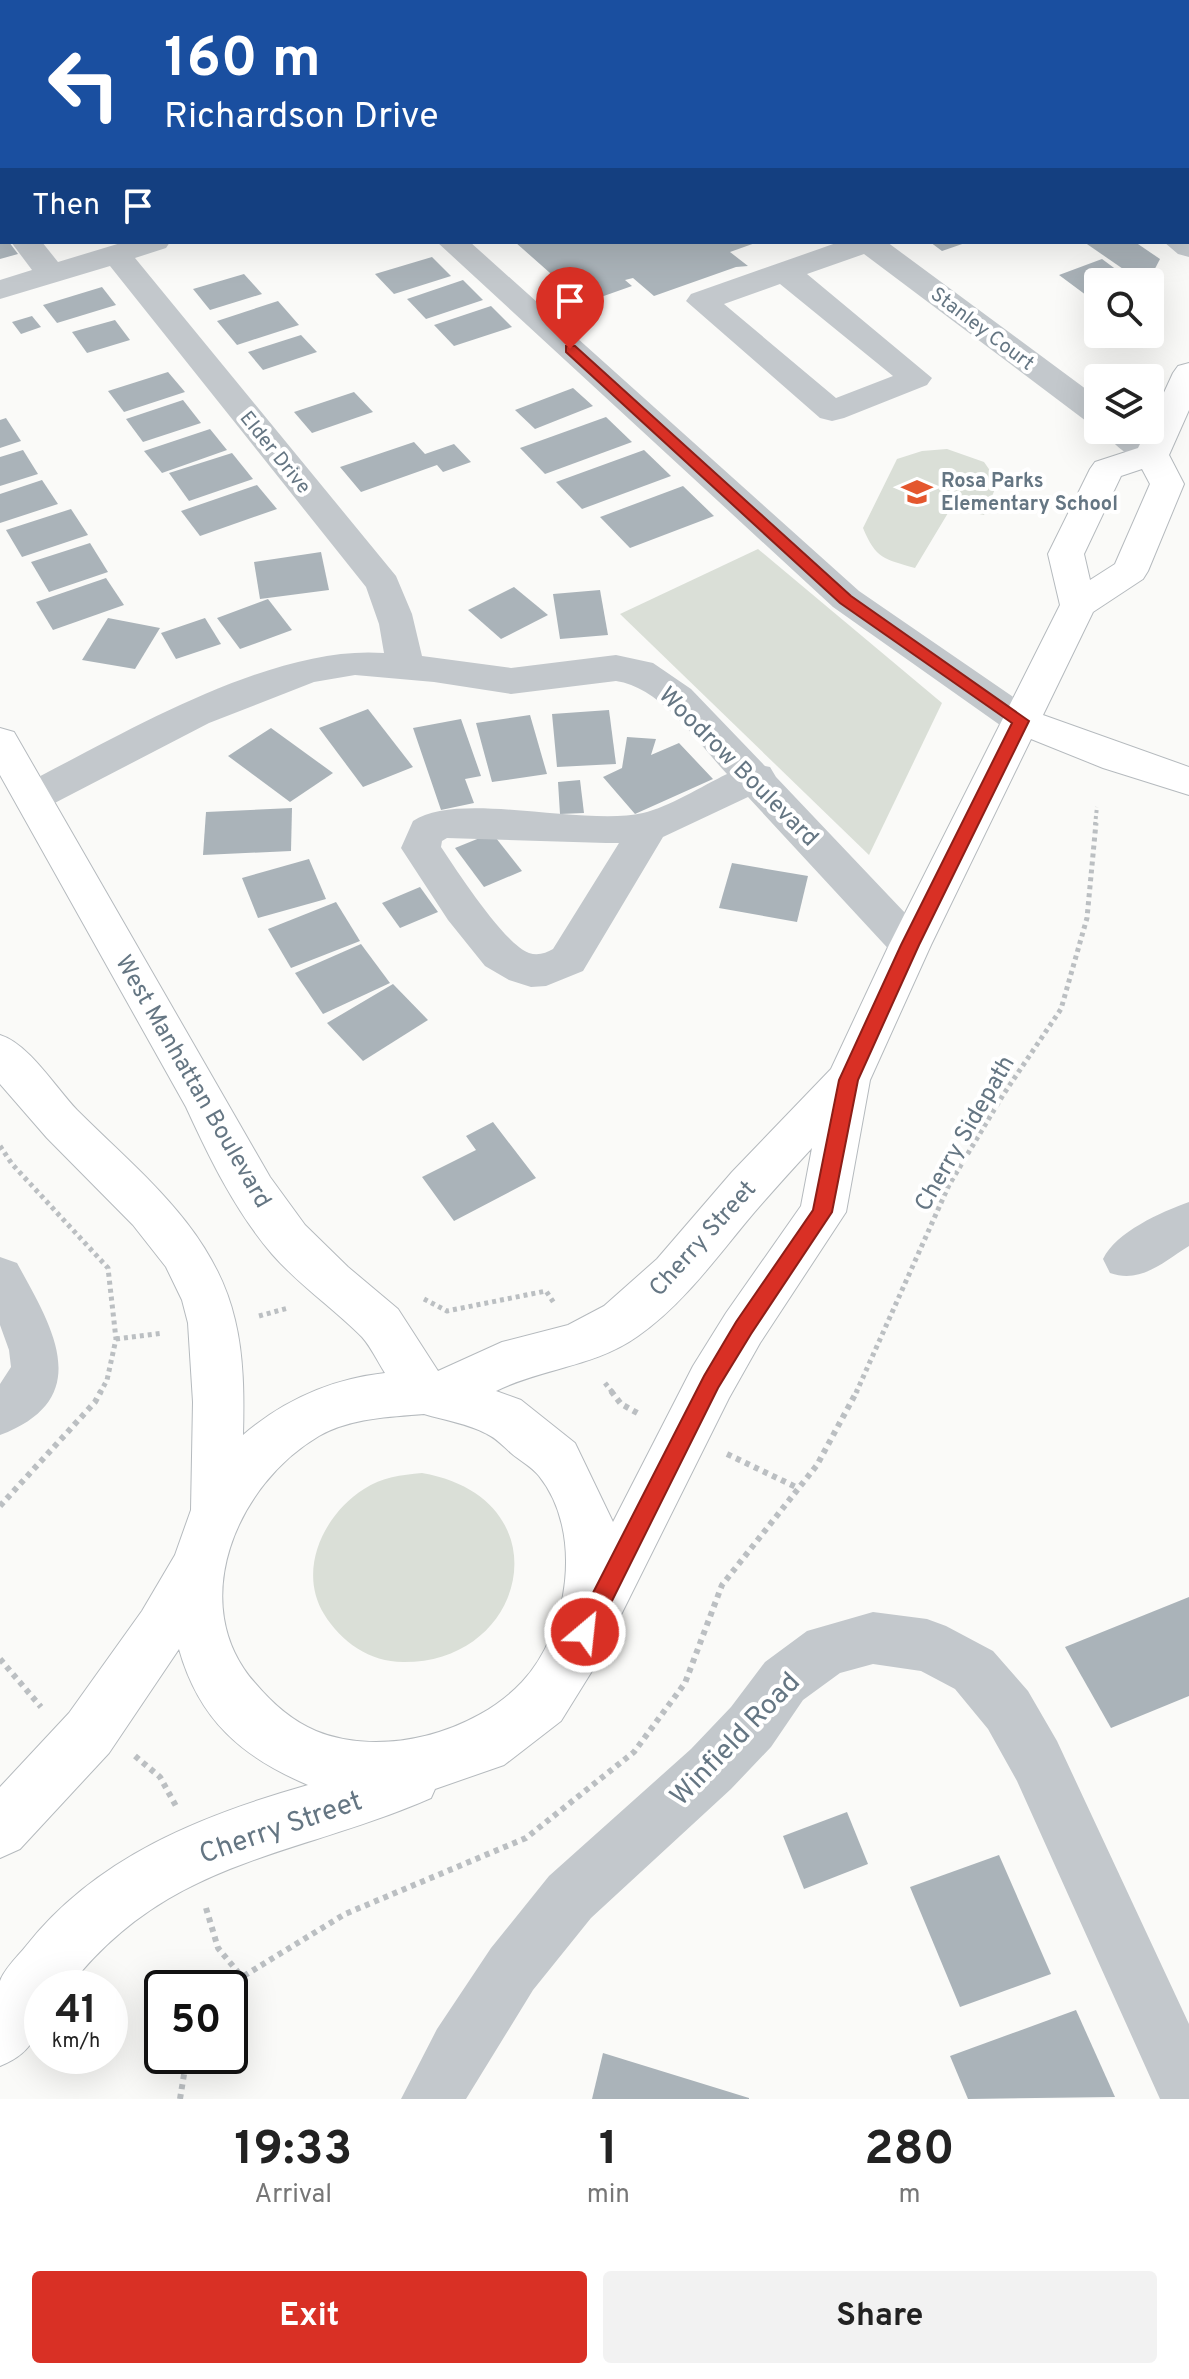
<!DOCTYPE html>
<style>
:root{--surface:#fff;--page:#f2f2f2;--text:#222;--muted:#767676;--accent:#d93025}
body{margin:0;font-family:Overpass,sans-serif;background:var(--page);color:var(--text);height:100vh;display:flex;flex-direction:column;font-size:30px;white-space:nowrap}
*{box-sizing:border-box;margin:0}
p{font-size:26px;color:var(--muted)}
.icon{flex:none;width:44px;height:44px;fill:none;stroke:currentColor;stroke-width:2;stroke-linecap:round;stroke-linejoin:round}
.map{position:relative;height:2099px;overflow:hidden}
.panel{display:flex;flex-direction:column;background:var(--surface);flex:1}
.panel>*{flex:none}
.guide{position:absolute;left:0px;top:0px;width:1190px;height:244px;box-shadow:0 8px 32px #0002;background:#1a4fa0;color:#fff;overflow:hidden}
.controls{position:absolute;left:1084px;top:268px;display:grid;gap:16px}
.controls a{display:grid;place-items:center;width:80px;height:80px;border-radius:8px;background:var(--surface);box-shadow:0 8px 32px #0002;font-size:40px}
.speed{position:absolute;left:24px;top:1970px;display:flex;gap:16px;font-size:40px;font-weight:700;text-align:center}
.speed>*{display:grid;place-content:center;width:104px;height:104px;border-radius:50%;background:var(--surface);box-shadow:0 8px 32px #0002;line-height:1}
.speed small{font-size:20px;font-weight:400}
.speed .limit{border:4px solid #111;border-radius:12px;background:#fff;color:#111}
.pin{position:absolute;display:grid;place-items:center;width:68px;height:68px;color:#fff;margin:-82px -34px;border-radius:50% 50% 50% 0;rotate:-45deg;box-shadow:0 0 8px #0007}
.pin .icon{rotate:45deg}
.me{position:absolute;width:88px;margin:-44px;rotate:28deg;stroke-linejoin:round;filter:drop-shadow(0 0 6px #0008)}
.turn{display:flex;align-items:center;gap:28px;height:168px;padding:0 32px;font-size:36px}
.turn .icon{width:104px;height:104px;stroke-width:2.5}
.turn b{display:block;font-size:56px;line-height:68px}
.then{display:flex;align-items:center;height:76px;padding:0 32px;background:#0003;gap:16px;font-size:30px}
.eta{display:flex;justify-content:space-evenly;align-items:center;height:136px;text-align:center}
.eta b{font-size:48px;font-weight:700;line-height:56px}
.button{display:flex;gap:16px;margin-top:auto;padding:16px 32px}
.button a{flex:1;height:92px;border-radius:8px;background:var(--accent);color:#fff;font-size:32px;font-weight:700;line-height:92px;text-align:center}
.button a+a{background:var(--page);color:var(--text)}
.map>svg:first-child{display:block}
.green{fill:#dadfd7}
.building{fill:#aab3b9}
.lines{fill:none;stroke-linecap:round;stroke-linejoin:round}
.major-casing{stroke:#b5babe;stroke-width:2}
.path-far2{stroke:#bbbfc2;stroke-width:4;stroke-dasharray:3 3;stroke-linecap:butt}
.path-far1{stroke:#bbbfc2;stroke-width:5;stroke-dasharray:4 4;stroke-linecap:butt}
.path{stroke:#bbbfc2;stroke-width:6;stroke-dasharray:5 5;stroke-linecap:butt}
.minor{fill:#c3c8cc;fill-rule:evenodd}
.major{fill:#fff;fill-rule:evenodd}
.route{fill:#d93025;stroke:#8d1f18;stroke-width:2}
.labels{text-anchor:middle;stroke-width:8;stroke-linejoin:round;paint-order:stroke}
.far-street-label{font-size:20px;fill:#657683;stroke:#fff}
.far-poi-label{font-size:20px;font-weight:bold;fill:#657683;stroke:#fff;text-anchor:start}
.street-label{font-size:24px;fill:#657683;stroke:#fff}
.near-street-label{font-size:28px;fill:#657683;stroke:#fff}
</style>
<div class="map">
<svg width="1189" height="2099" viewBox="0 0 1189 2099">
<rect width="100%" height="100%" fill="#fafaf8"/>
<g class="green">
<path d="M947,449L984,462L998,482L984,515L951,508L915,568C884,559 876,559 863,528L897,459L922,451Z"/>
<path d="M758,549L942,703L869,855L620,614Z"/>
<path d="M422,1473C565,1498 529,1663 403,1662C370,1662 341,1642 324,1614C297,1570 324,1514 364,1489C382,1477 401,1475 422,1473Z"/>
</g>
<g class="building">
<path d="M0,242H9L18,254L0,259Z"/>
<path d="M515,242H758L730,252L748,266L736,267L654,296L633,278L625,280L632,286L584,303Z"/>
<path d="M930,242H968L942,251Z"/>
<path d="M1084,242H1135L1160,259L1148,282H1142Z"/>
<path d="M432,257L451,276L394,294L375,274Z"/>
<path d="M1102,259L1133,282H1098V304L1059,275Z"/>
<path d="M244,274L262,294L210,310L193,289Z"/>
<path d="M463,280L483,300L426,319L407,299Z"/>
<path d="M102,287L116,305L57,323L43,305Z"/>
<path d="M278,301L299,325L237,345L217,321Z"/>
<path d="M491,306L512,327L454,346L434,325Z"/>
<path d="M32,316L41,327L21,334L12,322Z"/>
<path d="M115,320L130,340L87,353L72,332Z"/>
<path d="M301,335L317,352L263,370L248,352Z"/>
<path d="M168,372L185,392L124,412L108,391Z"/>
<path d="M573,388L593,406L535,429L515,410Z"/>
<path d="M354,392L373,412L312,433L294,412Z"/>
<path d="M183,400L201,423L143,442L126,419Z"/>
<path d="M606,417L632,442L545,474L520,448Z"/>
<path d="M6,418L21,441L0,448V420Z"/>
<path d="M210,429L227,450L162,473L144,451Z"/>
<path d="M414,442L425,454L454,444L471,462L443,472L437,465L361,492L340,467Z"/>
<path d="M23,450L38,474L0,486V457Z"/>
<path d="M644,450L671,476L582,509L556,482Z"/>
<path d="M232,453L253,479L189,501L169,473Z"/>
<path d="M42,480L58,504L0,523V494Z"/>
<path d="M257,485L277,509L200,536L181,511Z"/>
<path d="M683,486L714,516L630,548L600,517Z"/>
<path d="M71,509L88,535L22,557L6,530Z"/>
<path d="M90,543L108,572L49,592L31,562Z"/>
<path d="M321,552L329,590L260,599L254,562Z"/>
<path d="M106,578L124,605L53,630L36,602Z"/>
<path d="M514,587L548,615L501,639L468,610Z"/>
<path d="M600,590L608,635L560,639L553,594Z"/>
<path d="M268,599L292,630L240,649L217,618Z"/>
<path d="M108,618L160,628L135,669L82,660Z"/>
<path d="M205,618L221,644L176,659L161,633Z"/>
<path d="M368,709L413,767L363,787L319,728Z"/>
<path d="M609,710L616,764L557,767L552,714Z"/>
<path d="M530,715L547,774L492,782L476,723Z"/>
<path d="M461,719L481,776L465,779L474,803L441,810L413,728Z"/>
<path d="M271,728L333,773L290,802L228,756Z"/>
<path d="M627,737L656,739L651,755L679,743L713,779L635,814L603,777L622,768Z"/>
<path d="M580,780L584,813L560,814L558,782Z"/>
<path d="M292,808L291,851L203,855L206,812Z"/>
<path d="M492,833L522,871L484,887L455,848Z"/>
<path d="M309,859L326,899L258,918L242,878Z"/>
<path d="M732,863L808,876L797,922L719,908Z"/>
<path d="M420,887L438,912L400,928L382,903Z"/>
<path d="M336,902L360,941L291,968L268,929Z"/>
<path d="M361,944L390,983L323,1014L295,973Z"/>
<path d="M393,984L428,1020L363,1061L327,1023Z"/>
<path d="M493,1122L536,1178L454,1221L422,1177L476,1150L466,1136Z"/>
<path d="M1189,1597V1696L1111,1728L1065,1647Z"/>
<path d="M847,1812L868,1864L804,1889L783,1836Z"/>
<path d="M999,1855L1051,1974L960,2007L910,1887Z"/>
<path d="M1076,2010L1115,2097L968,2099L950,2056Z"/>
<path d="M603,2053L749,2098V2099H592Z"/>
</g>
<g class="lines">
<g class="major-casing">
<path id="major" d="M1189,363V410L1169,455L1184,484L1148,571L1143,579L1093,612L1043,715L1189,767V795L1103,768L1031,739L931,945L870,1080L846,1212L760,1343L729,1398L597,1663L561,1721L504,1765L435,1789L431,1798C294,1858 168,1858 68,1988H42C42,2026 38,2051 0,2066C0,2047 0,1996 0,1981C4,1969 18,1956 26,1946C96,1857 202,1815 308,1785C242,1757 199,1720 179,1649L109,1753L20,1849L0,1858V1787L69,1713L142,1611L175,1555L191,1510L193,1402L188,1323L182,1300L166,1267L133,1225L47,1138L0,1084V1035C29,1044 55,1087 77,1110C140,1173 214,1229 235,1320C244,1357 244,1397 243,1435C284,1400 331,1379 385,1373C378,1362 371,1347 362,1337C333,1308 299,1285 272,1254C235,1211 209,1157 186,1107L0,775V728L14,732L270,1177L305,1225L348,1267L398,1309L438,1371L502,1342L568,1325L604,1306L657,1259L732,1172L831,1069L889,945L1060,605L1048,554L1090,469L1095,462L1138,448L1147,430H1150V423L1173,373L1178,366ZM1142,469L1150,484L1115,564L1090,580L1084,554L1121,476ZM812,1148L801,1206L726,1313L693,1366L613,1522L575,1443L521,1400L496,1391C542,1368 595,1367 638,1336C681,1306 714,1261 747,1221C768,1196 790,1172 812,1148ZM424,1414C444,1420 469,1424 487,1434C496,1438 504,1447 511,1453C519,1460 532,1467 539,1476C584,1532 569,1632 522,1682C474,1733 382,1758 316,1731C292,1721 271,1702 255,1683C185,1604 237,1484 319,1436C350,1418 389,1417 424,1414Z"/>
</g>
<path class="path-far2" d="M1095,825L1097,807"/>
<g class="path-far1">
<path d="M0,1146L12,1164L108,1268L116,1339L107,1380L100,1393"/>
<path d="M424,1299L447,1311L546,1291L554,1303"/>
<path d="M259,1316L288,1308"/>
<path d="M116,1339L163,1333"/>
<path d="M605,1383L613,1393"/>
<path d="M856,1393L949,1185L1003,1095L1061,1009L1087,918L1096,823"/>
</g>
<g class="path">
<path d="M611,1391L621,1404L641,1415"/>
<path d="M727,1454L798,1488"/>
<path d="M0,1506L95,1402L101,1391"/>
<path d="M0,1659L41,1707"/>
<path d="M135,1756L160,1777L176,1806"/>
<path d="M206,1908L218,1948L242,1977"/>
<path d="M230,1990L242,1977L345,1914L526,1838L634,1752L685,1683L722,1585L817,1465L857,1391"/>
<path d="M180,2099L187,2056"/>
</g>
<g class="minor">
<path d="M191,0H224L190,2Z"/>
<path d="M538,0H565L566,2H539Z"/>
<path d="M805,0H833L834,2H806Z"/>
<path d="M1005,0H1036L1004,2Z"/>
<path d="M1111,0H1146L1147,2H1112Z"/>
<rect x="1188" y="4" width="1" height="16"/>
<path d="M0,49H2L0,66Z"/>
<path d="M2,148V166L0,167V149Z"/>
<path d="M0,199L2,200V220L0,219Z"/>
<path d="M1189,235V257L1178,254L1164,242H1188Z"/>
<path d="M11,242H42L58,262L124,242H170L166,248L135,258L396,576L412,614L422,656L511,668L616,655L653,663L691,689L765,766L770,767L776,777L925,934L931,945L925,956L910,961L895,956L748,797L663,837L583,971L546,986L531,987L509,980L485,966L448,920L401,848L413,821C458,790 585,827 643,813C669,807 702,786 727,774C697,742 662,688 616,681L511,694L434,682L355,675L314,682L209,723L47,807L33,811L19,807L13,797L19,787C120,736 271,644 384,653L379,624L366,587L110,266L0,299V280L32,270ZM447,838L606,843H619L553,949C546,953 538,956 529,953C505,945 457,871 441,847L442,841Z"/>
<path d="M437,242H470L859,591L1035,712L1040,721L1035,730L1021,734L1007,730L833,607Z"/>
<path d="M839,242H887L1098,398V424L1086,421L864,254L807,274L932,378L927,385L844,418L832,421L820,418L686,301L691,294ZM780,284L893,376L836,398L724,304Z"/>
<path d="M1103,430H1141L1169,455L1164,462C1141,468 1116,449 1103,430Z"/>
<path d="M1189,1202V1246C1163,1262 1141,1284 1110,1273L1103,1259C1116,1232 1161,1212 1189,1202Z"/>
<path d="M0,1257L17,1263C52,1327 97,1398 0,1435V1384L11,1367L9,1350L0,1325Z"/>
<path d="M873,1612L927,1619L946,1626L993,1651L1028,1691L1057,1741L1189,2024V2099H1160L1017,1781L988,1729L955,1689L921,1671L873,1664L840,1673L803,1700L771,1747L731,1789L591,1918L533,1990L466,2099H401L437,2029L491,1948L549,1876L691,1749L731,1707L765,1662L807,1631Z"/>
</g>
<use href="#major" class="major"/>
</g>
<path class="route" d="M566,346H575L851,596L1029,721L919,945L858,1080L832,1212L751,1334L718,1388L593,1639L585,1643L577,1639L574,1632L577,1624L704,1376L736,1322L813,1210L839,1080L901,945L1012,723L840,603L566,352Z"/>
<defs>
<g id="school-bare" transform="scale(2.4)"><path d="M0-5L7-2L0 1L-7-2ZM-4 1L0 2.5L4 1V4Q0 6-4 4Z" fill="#e4572e" stroke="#fff" stroke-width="2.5" paint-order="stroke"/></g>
</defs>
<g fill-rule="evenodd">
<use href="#school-bare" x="917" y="492"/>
</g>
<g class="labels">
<g class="far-street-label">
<text transform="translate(983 328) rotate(37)" y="7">Stanley Court</text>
<text transform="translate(276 452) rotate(51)" y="7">Elder Drive</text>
</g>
<g class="far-poi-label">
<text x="941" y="487">Rosa Parks<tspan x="941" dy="23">Elementary School</tspan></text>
</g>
<g class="street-label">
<text transform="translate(739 766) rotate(45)" y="8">Woodrow Boulevard</text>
<text transform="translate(194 1081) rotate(60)" y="8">West Manhattan Boulevard</text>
<text transform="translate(964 1133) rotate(-60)" y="8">Cherry Sidepath</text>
<text transform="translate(702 1238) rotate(-48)" y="8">Cherry Street</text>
</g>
<g class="near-street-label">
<text transform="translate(734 1738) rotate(-46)" y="10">Winfield Road</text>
<text transform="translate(280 1826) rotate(-19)" y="10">Cherry Street</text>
</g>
</g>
</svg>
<div class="controls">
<a><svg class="icon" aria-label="search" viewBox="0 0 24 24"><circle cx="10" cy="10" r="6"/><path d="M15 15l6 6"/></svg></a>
<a><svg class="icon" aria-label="layers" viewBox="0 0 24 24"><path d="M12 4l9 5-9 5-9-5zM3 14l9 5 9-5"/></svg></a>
</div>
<div class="speed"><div>41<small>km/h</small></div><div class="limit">50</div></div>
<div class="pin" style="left:570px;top:349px;background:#d93025"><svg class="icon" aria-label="arrive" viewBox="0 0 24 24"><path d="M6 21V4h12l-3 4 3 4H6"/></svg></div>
<svg class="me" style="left:585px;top:1632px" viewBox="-20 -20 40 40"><circle r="17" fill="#d93025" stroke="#fff" stroke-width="3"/><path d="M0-11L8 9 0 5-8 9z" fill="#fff"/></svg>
<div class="guide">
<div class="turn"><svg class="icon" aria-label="left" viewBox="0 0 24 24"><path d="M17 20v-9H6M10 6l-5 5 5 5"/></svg><div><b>160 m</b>Richardson Drive</div></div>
<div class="then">Then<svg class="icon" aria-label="arrive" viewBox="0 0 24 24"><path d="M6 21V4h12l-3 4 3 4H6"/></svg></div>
</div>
</div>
<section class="panel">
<div class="eta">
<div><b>19:33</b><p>Arrival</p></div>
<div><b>1</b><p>min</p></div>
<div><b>280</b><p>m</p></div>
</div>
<div class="button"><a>Exit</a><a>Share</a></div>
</section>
